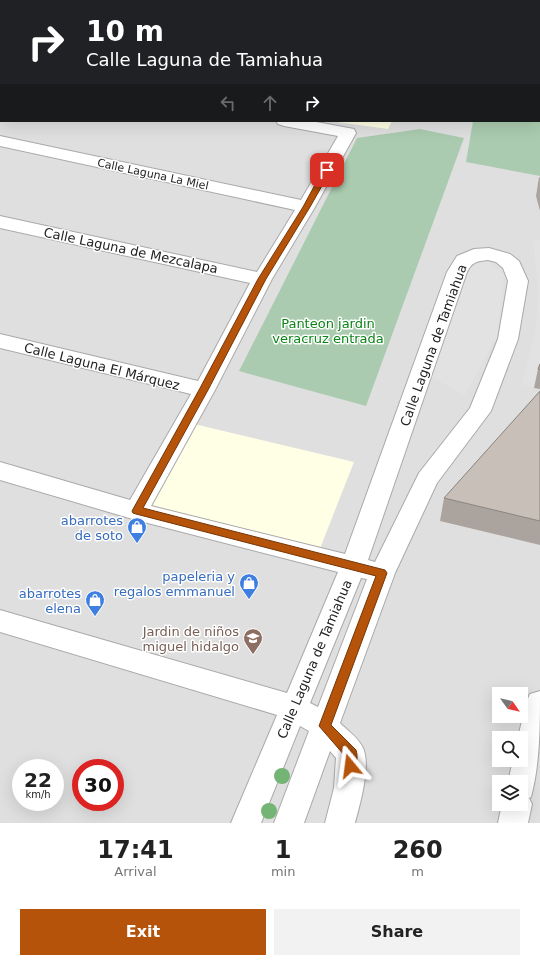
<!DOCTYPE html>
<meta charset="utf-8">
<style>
:root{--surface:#fff;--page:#f2f2f2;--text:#222;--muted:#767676;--accent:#b45309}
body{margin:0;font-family:"DejaVu Sans",sans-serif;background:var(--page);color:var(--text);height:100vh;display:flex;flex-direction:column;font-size:15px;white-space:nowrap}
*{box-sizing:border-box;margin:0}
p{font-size:13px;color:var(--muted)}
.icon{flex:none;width:22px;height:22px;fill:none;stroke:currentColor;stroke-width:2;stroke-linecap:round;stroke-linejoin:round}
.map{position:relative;height:823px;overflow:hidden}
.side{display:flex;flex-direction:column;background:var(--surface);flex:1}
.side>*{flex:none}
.hud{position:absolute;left:0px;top:0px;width:540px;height:122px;box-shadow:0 4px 16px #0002;background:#202124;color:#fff;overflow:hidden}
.needle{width:26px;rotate:124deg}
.buttons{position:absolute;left:492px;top:687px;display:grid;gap:8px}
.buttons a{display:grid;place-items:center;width:36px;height:36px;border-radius:0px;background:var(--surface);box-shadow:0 4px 16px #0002;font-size:20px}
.speed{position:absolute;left:12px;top:759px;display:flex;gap:8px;font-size:20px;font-weight:700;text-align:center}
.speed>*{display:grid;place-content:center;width:52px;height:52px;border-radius:50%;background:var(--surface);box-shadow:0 4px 16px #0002;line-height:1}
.speed small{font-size:10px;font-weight:400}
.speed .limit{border:6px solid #d22;background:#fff;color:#111}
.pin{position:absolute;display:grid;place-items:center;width:34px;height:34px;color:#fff;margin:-17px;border-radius:8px;box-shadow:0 2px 6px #0006}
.me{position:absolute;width:44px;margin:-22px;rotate:344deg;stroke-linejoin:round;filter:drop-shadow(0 0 3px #0008)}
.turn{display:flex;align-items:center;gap:14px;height:84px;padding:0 20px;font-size:18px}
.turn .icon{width:52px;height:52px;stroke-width:2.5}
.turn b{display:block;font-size:28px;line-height:34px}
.lanes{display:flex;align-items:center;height:38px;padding:0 20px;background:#0003;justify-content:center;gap:20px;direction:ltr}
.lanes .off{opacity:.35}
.eta{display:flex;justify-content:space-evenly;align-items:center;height:68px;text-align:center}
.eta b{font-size:24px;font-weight:800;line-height:28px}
.action{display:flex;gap:8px;margin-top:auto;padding:8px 20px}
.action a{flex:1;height:46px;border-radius:0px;background:var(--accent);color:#fff;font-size:16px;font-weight:800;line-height:46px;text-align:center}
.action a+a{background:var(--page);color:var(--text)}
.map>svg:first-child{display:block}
.residential{fill:#e0dfdf;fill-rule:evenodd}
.education{fill:#ffffe5}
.cemetery{fill:#aacbaf}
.park{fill:#c8facc}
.parking{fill:#e2e2e2}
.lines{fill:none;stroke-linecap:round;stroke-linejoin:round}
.minor-casing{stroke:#a9a9a9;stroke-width:2}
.secondary-casing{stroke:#707d05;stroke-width:2}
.minor{fill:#fff;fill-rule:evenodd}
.secondary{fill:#f7fabf;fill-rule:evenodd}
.tree{fill:#74b475}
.wall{fill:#aba49e}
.building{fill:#c7bfb8;stroke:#8b8681}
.route{fill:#b45309;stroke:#753606}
.labels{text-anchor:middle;stroke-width:3;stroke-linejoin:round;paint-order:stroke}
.far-street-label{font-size:11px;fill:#222;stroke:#fff}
.street-label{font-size:13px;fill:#222;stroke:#fff}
.park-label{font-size:13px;fill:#0c8416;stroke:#fff}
.shop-label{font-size:13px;fill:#366cbe;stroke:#fff;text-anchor:end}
.education-label{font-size:13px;fill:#785e54;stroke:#fff;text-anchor:end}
</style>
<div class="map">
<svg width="540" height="823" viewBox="0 0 540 823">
<rect width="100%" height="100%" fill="#f2efe9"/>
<path class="residential" d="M0,0H540V823H0ZM1,1H539V121H1ZM499,694H521V716H499ZM499,738H521V760H499ZM21,768H55V802H21ZM81,768H115V802H81ZM499,782H521V804H499Z"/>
<g class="education">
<path d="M330,121H392L388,129Z"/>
<path d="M190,423L354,462L319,551L146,506Z"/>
</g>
<g class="cemetery">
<path d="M523,0H540V176L466,162L473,121H539V1Z"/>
<path d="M420,129L464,138L366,406L239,371L357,138Z"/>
</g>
<path class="park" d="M50,0H313L49,1Z"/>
<g class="parking">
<path d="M533,239L540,240V371L534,388L522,384L536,330L538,290Z"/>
<path d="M488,261L504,275L497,336L465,395L427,375L468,265Z"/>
</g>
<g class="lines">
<g class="minor-casing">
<g id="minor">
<path d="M1,48V58L0,59V49Z"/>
<path d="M276,121H311L354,129L356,133L315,207L272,279L215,390L151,506L345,554L447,272L457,256L474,249L489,248L510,254L519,261L528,281L518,339L491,411L437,483L395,573L340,723C347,730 357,737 362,746C372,763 360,804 355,823H325L334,788L336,758L330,751L304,823H274L309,731L300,726L261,823H231L277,715L0,632V610L287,693L338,572L136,520L0,480V462L130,500L191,394L0,348V334L198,381L250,283L0,228V216L257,272L295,210L0,146V136L301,200L338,136L284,126L278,124ZM488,260L496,262L503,268L508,281L498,339L470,408L419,473L375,562L368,560L467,272C472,262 477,261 488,260ZM361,578L367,579L318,707L310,703Z"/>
<path d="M540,691C540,725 540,764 531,797L529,798L532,804L528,823H498L502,804H521V782H508L513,760H521V738H518L526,703L530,694Z"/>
</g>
</g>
<g class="secondary-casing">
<rect id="secondary" x="5" y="0" width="14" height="1"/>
</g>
<use href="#minor" class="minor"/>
<use href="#secondary" class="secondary"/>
</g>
<g class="tree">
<circle cx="282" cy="776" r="8"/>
<circle cx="269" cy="811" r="8"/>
</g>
<g class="wall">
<path d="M329,0H387V1H330Z"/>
<path d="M539,177L540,178V211L536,196Z"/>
<path d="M540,364V389L534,388L538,369Z"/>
<path d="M540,391V545L440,521L444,498Z"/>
</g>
<g class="building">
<path d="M347,0H385L382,1H349Z"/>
<path d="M540,364V370L538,369Z"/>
<path d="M540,391V521L444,498Z"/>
</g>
<path class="route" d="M324,168H330L331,170L310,207L266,279L208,390L143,508L385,570L387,573L331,725L356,750C358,756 357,764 355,769L350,771L346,769L345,766V756L319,726L376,576L136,514L133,513L132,511L199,390L258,279L303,207Z"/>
<defs>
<g id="shop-pin" transform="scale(1)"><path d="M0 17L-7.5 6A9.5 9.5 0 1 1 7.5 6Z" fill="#3f7fe0" stroke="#fff"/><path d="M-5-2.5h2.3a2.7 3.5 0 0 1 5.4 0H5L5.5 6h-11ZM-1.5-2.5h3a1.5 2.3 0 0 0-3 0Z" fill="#fff"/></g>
<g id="school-pin" transform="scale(1)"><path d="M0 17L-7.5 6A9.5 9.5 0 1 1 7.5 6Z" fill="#8d6e63" stroke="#fff"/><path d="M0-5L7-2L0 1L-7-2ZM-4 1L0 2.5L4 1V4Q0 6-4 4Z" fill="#fff"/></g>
</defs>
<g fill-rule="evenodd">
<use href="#shop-pin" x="137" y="527"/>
<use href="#shop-pin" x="249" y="583"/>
<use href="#shop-pin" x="95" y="600"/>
<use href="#school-pin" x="253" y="638"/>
</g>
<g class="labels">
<g class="far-street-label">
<text transform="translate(153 174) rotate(12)" y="4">Calle Laguna La Miel</text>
</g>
<g class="street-label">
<text transform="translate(131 250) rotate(12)" y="5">Calle Laguna de Mezcalapa</text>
<text transform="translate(433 345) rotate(-70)" y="5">Calle Laguna de Tamiahua</text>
<text transform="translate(102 366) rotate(14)" y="5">Calle Laguna El Márquez</text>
<text transform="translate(314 659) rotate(-67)" y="5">Calle Laguna de Tamiahua</text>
</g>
<g class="park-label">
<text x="328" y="328">Panteon jardin<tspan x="328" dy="15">veracruz entrada</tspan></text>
</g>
<g class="shop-label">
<text x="123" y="525">abarrotes<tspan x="123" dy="15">de soto</tspan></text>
<text x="235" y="581">papeleria y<tspan x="235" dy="15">regalos emmanuel</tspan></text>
<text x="81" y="598">abarrotes<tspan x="81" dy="15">elena</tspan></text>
</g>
<g class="education-label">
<text x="239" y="636">Jardin de niños<tspan x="239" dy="15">miguel hidalgo</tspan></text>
</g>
</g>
</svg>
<div class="buttons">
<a><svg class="needle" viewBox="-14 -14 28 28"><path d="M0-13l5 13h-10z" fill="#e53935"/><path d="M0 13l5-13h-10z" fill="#767676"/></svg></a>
<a><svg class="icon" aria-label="search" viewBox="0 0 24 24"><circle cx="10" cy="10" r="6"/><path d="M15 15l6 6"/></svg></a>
<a><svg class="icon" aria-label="layers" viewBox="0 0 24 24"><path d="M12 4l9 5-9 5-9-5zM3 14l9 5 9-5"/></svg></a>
</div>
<div class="speed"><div>22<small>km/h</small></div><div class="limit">30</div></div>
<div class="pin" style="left:327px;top:170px;background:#d93025"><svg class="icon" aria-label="arrive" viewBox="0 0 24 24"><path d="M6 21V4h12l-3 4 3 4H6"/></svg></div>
<svg class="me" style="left:350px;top:766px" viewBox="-20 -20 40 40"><path d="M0-17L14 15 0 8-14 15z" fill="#b45309" stroke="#fff" stroke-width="4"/></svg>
<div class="hud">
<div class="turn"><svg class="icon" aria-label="right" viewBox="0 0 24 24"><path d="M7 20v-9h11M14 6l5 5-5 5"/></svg><div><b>10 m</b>Calle Laguna de Tamiahua</div></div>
<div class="lanes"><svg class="icon off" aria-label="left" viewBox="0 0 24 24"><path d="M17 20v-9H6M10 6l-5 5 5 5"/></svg><svg class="icon off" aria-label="ahead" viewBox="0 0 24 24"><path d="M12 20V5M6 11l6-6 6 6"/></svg><svg class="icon" aria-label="right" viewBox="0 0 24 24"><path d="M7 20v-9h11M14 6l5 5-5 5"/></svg></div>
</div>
</div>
<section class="side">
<div class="eta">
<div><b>17:41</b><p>Arrival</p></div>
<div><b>1</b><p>min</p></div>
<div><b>260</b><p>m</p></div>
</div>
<div class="action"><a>Exit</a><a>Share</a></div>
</section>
